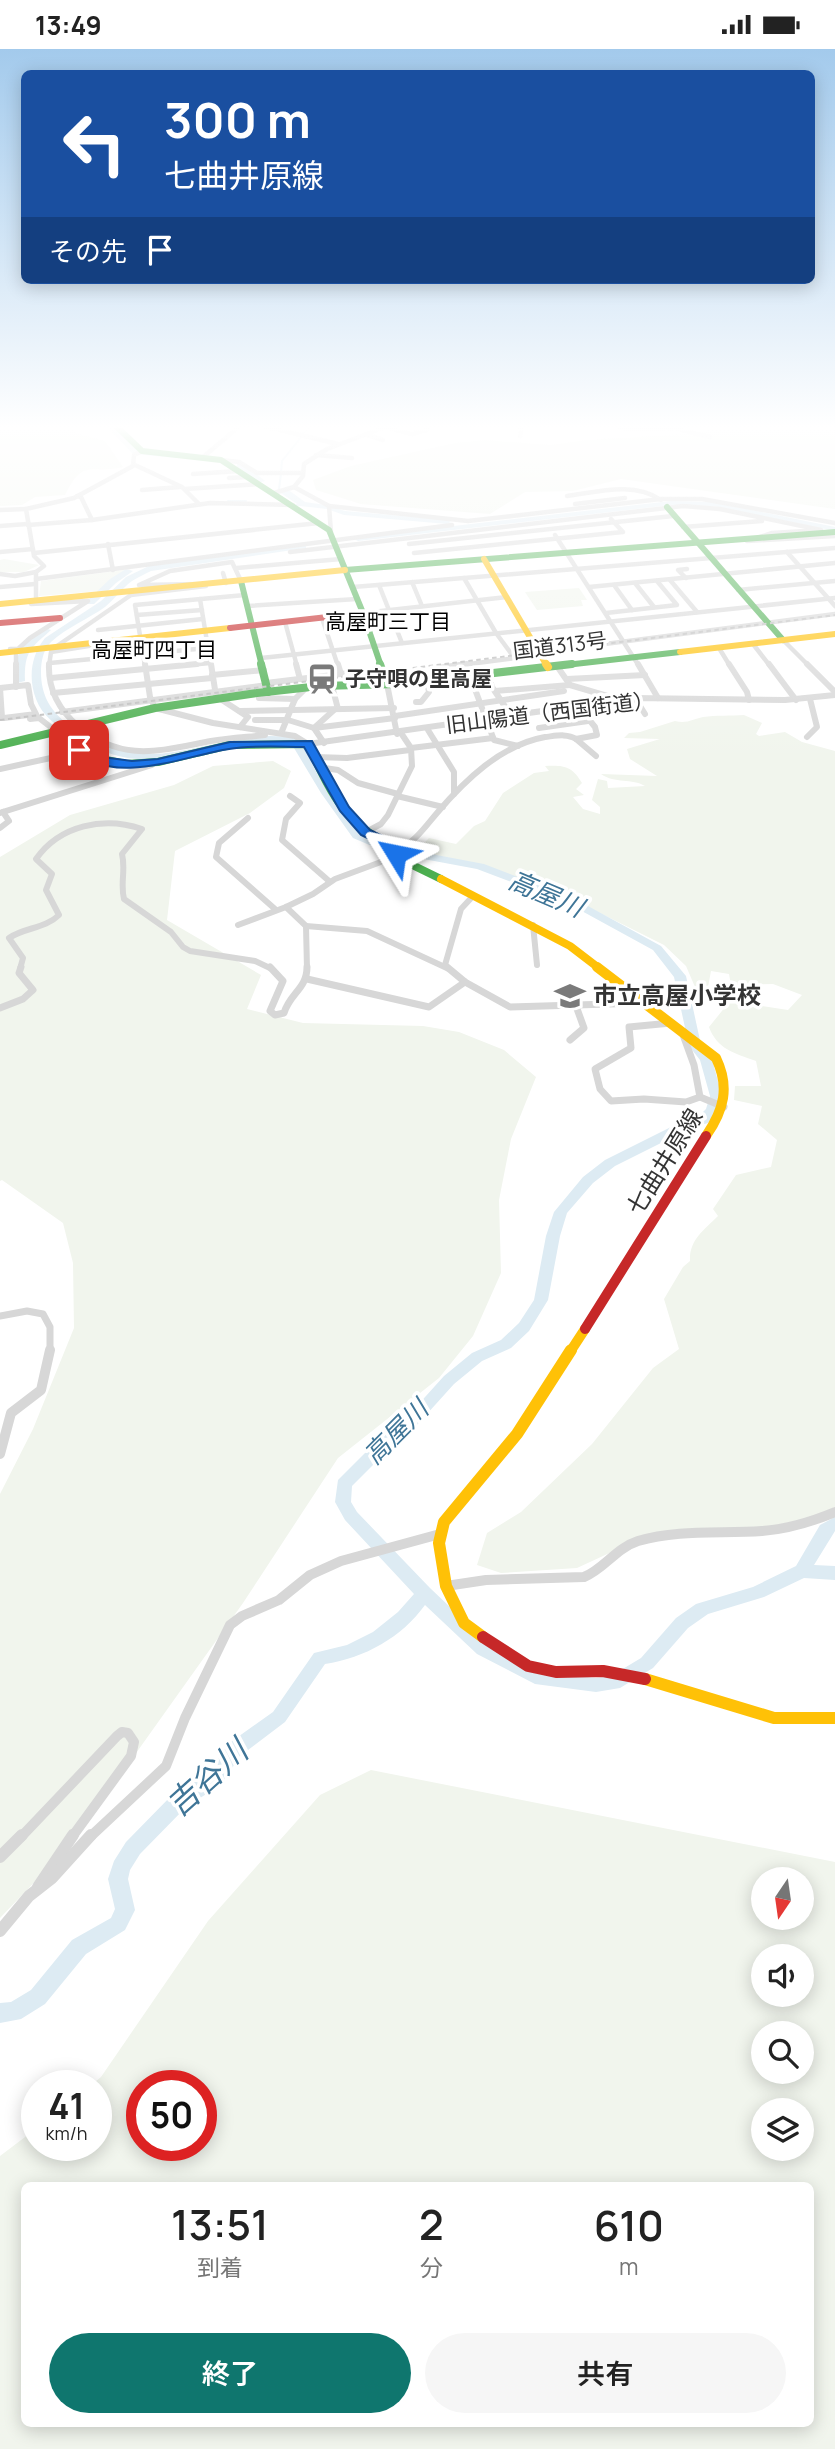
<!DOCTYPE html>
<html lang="ja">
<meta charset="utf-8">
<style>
:root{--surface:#fff;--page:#f6f6f6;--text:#222;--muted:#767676;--accent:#0f766e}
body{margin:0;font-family:Manrope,"Noto Sans JP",sans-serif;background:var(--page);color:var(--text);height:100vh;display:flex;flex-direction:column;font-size:26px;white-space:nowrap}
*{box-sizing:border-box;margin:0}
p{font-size:23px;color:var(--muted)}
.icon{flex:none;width:38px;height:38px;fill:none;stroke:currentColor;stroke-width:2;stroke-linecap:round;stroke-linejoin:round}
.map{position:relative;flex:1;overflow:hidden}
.drawer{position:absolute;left:21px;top:2133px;width:793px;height:245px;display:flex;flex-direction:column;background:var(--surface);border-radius:10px;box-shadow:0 4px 18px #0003}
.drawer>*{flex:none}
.banner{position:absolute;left:21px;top:21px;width:794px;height:214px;border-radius:10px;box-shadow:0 4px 18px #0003;background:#1a4fa0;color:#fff;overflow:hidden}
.needle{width:46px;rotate:193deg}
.buttons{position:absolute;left:751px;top:1818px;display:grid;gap:14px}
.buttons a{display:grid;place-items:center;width:63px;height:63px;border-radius:50%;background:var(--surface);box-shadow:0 4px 18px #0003;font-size:35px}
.speed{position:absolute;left:21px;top:2021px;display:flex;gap:14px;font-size:35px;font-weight:700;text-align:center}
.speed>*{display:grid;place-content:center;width:91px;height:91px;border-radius:50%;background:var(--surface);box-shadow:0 4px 18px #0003;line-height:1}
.speed small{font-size:18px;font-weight:400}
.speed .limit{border:10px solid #d22;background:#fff;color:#111}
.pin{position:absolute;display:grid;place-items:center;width:60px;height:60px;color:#fff;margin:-30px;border-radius:14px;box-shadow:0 4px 10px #0006}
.me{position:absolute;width:77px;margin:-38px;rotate:305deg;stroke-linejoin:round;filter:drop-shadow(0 0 5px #0008)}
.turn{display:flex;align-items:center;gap:24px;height:147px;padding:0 28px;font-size:32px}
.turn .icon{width:91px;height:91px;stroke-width:2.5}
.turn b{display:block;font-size:49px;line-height:60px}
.then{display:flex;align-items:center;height:66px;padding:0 28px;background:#0003;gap:14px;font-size:26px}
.eta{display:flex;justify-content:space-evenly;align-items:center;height:119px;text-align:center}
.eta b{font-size:42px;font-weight:600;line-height:49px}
.cta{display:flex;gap:14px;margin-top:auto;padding:14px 28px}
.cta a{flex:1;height:80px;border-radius:42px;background:var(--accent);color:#fff;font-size:28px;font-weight:600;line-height:80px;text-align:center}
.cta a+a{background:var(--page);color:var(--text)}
.status{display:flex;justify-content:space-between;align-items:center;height:49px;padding:0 35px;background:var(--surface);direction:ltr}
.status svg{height:19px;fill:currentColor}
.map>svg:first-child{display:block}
.green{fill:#f1f5ed;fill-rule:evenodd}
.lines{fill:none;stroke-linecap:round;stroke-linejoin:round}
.stream{stroke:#ddebf3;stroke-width:2}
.river{fill:#ddebf3;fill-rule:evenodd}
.street-far4{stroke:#d7d7d7;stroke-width:4.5}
.street-far3{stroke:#d7d7d7;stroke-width:6}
.street-far2{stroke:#d7d7d7;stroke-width:7}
.street-far1{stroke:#d7d7d7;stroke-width:10}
.street{stroke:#d7d7d7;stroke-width:12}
.fast-far1{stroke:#4caf50;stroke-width:6}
.fast{stroke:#4caf50;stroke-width:8}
.slow-far3{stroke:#ffc107;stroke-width:6}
.slow-far2{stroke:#ffc107;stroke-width:8}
.slow-far1{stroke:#ffc107;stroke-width:10}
.slow{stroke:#ffc107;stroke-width:12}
.jam-far2{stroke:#c62828;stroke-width:6}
.jam-far1{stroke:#c62828;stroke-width:10}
.jam{stroke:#c62828;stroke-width:12}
.rail{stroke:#bebebe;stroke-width:2;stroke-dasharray:4.5 3.5;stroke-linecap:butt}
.route{fill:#1a73e8;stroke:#114b97;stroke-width:2}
.labels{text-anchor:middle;stroke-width:7;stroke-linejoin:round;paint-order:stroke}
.far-neighbourhood-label{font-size:21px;fill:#000;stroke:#fff}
.far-street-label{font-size:21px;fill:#333;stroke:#fff}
.far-poi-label{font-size:21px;font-weight:bold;fill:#333;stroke:#fff;text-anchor:start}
.poi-label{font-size:24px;font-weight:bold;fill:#333;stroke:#fff;text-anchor:start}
.street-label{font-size:24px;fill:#333;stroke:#fff}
.water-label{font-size:26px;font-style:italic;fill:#3f7597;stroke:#fff}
.near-water-label{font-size:32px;font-style:italic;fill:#3f7597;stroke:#fff}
</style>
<div class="status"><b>13:49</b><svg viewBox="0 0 49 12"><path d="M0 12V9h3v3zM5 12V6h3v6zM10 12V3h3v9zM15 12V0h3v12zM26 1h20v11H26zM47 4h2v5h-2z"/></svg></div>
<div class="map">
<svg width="835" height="2400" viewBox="0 0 835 2400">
<rect width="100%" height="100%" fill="#fff"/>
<g class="green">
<path d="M0,377H71L76,384L105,392L123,418C90,426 84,408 65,446L35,448L22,456L0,457Z"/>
<path d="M714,377H835V460L621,430L573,442L525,443L490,465L361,455L316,441L313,431L351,417L455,394L485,391L551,396L586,391L703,384Z"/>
<path d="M4,510L39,516L24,523H0V511Z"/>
<path d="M131,520L114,528L101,542L39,547L41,532Z"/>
<path d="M579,539L587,551H581L583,557L537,561L525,543Z"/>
<path d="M744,666L762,674L756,685L759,687L785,683L802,693L835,702V1458L812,1468L750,1482L655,1483L577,1519L501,1524L477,1516L487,1484L521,1463L592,1395L653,1319L679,1300L664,1250L683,1218L690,1212C689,1191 704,1181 718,1167L713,1160L736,1126L771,1118L777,1091L758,1075L762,1057L734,1051L735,1037H761L756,1012C734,1004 717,1000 709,978L730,952L788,961L802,946L773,935L731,936L729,925L711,922L708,938H695L686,917L664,896L558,843L474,814L416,802L429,789L456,795L474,777L485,772L503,744L534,724L549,722L545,717C564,716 572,717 582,734L576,740L584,746L573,748L583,760L600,765V758L592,751L598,730L607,732L608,739L645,737C632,729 615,735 601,725L657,727L630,710L627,700L660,690L624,689L629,684L640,683L675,672C687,675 693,670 703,668C716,666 731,667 744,666Z"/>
<path d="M273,712L291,722L284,739L250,764L175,802L167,871L261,926L247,960L303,974L423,977L459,983L504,1001L536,1028L511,1090L499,1151L501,1224L473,1287L439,1329L338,1409L243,1554L72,1794L0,1869V1445L33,1380L74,1279L73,1214L63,1174L2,1131L0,1132V808L70,766L174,736L213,717Z"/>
<path d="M371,1721L835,1813V2400H0V2107L37,2079V2096H96V2037H90L101,2028L208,1872L320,1746ZM763,1830H802V1869H763ZM763,1908H802V1946H763ZM763,1984H802V2023H763ZM142,2037H201V2096H142ZM763,2062H802V2100H763ZM24,2137H810V2375H24Z"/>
</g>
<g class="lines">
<g class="stream">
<path d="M302,385L313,377"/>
<path d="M281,423L282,412L302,387"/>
<path d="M279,440L281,425"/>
<path d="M228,452H246"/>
<path d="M296,456H305"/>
</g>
<g class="river">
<path d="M106,377H114L139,402L176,405L180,407L176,409L133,405Z"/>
<path d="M237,414H243L265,432L258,434L237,418Z"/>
<path d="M281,440H287L305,453L326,456L345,462L447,471L451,473L447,475L344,466L327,460L300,457L281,444Z"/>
<path d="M671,452L713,453L835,478V482L713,457L671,456L358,492L354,490L358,488Z"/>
<path d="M303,495H306V499L151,522C145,525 138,528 132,532C122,539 115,550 105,558C88,570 66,579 51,593C43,601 41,613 41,623C41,647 51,663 70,677C89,689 111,701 134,704C187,711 242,677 298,690L331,743L361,785L389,797L484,815L577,851L661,897L686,927L701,996L712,1010L722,1047L718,1061L708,1074L691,1079L615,1117L593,1134L567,1164L560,1187L548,1251L529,1282L511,1299L482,1312L454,1335L417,1376L388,1401L352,1437L351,1453L357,1463L430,1539L489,1595L544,1623L596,1629L611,1627L641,1609L676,1569L696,1555L753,1538L796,1517L820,1476L835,1468V1482L814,1516L835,1517V1531L804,1529L764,1548L708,1565L688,1579L653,1619L620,1639L596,1643L535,1635L477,1605L425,1556C402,1588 365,1609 325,1615L285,1673L240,1707L221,1736L187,1757L140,1805L130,1821L128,1830L135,1861L125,1881L86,1905L45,1955L21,1970L0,1974V1954L11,1953L31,1941L72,1891L111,1869L115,1860L108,1830L114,1812L126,1793L173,1745L209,1724L228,1695L273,1663L314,1604L347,1596L373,1583L398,1563L414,1545L345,1471L335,1453L338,1431L376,1393L407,1368L444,1327L472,1304L501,1291L519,1274L534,1251L546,1187L554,1163L583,1128L605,1111L681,1073L698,1068L706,1060L710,1047L700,1011L689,997L674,928L653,901L569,855L477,820L386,803L353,789L321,744L291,694C239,686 189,714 138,710C114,709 93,698 73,687C58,678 42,667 36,650C28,629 31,606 45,589L101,552L126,528L149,517Z"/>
<path d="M126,520L133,522L116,534L94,555H88V551L110,530Z"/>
<path d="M44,579L51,581C31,599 24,602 25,632L17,634C10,610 24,592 44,579Z"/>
</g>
<g class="street-far4">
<path d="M94,377H101"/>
<path d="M263,377L338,395"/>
<path d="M519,377L522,380L520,387"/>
<path d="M617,377L628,380L674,379L710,388"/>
<path d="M384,378L412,385L427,381L425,377"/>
<path d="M367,386L383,391"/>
<path d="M316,406L352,409"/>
<path d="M203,408L240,377"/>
<path d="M221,411L239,413L257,424H303"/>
<path d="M135,416L182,438L199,455"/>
<path d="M193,425L239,422"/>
<path d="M229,429L248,428"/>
<path d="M294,438L303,427L304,415L327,400L388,377"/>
<path d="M294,438L329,457L331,483"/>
<path d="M185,440L259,435"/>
<path d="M142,441L180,438"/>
<path d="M274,444L294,438"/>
<path d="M77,447L81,448L92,471"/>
<path d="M567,447C597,443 634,432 661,451"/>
<path d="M575,455L625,449"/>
<path d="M329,457L468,472L661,450H702L835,474"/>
<path d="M0,461L26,460"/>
<path d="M28,476L92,471L210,454L293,456"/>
<path d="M0,477L27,475"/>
<path d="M683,478L762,472"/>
<path d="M555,486L639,617"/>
<path d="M747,492L835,487"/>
<path d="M108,495L113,521"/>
<path d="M409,495L673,467"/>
<path d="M0,503L33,500"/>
<path d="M290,503L683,457L720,460L821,481L772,484L760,488"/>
<path d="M787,503L835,557"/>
<path d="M34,504L319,474"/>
<path d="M414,504L623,483L611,470"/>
<path d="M237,519L341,510"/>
<path d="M223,524L226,534"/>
<path d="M0,525L15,527L36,523"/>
<path d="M464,529L496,584L513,607L835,565"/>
<path d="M686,529L678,521L687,520"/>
<path d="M36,530L452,476"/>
<path d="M670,531L697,563"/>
<path d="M412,533L422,557"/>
<path d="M635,534L654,558"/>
<path d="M200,535L139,536L170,522L232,513L241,532"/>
<path d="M379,536L402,594"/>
<path d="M614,536L632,561"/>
<path d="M0,538L35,535"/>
<path d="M353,538L835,499"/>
<path d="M589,538L835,514"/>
<path d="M738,541L835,532"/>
<path d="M200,550L211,617"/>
<path d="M36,551V523L44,517L34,507L26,460L74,449L133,417L134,406L142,402"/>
<path d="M248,557L357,550"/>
<path d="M363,564L507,548"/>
<path d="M606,564L677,556L657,532"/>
<path d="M137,566L202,561"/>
<path d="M322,569L338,617"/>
<path d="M285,573L297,617"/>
<path d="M98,581L203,570"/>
<path d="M783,591L809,617"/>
<path d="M753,595L770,617"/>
<path d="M57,597L131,546L206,537"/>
<path d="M719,599L730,617"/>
<path d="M10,600H18L30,589L88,552L31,555"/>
<path d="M16,604V617"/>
<path d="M261,609L835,549"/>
<path d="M50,614L207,599"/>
<path d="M49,617L51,603L101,595"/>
<path d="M145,617L135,556L245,546"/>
<path d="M178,617L210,614"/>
<path d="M454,617L516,609"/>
</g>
<g class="street-far3">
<path d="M16,615V638"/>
<path d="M49,615C48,640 59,661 78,677C123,714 158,702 211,692C229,689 247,688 265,686"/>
<path d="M145,615L150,648L155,659L213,674L295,687L308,695L635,649L785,651L835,646"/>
<path d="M211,615L216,647L248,668L240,678"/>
<path d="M296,615L300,630"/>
<path d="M338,615L341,625"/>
<path d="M638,615L658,649"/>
<path d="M729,615L747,643L749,651"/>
<path d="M769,615L796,651"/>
<path d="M807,615L835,643"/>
<path d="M557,617L570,636L614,649L627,662"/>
<path d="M488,625L492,638L512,668"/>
<path d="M212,626L264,621"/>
<path d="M470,627L494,691L518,697"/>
<path d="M51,629L197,615"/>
<path d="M444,630L438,619L467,615"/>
<path d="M567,630L645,626"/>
<path d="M266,634L382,620"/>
<path d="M387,635L397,685"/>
<path d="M332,637L338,660"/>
<path d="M0,639L28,636L31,655L36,665L4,669"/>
<path d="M0,639L2,669"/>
<path d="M495,642L570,636"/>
<path d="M53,644L212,629"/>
<path d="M259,649L295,650"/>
<path d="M635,649L645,665"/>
<path d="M416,653H421L429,643L427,632"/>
<path d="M240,662L394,659"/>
<path d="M62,663L267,636"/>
<path d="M395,667L564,642"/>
<path d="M30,670L39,669L57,683"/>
<path d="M255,671H288L314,679L324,694"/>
<path d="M314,679L395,669"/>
<path d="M314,679L334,661"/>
<path d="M539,679L588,672"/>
<path d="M428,681L454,723V745"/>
<path d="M282,682L295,650L307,638"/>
<path d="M807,688L817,678L810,650"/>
<path d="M576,690L596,707"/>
<path d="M411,699L493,689"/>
<path d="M315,708L347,709L410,701"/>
<path d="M318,718L338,721L358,734L398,745"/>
<path d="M0,720L74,704L91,708"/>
<path d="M290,747L300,754L286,770L282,791L329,832"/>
<path d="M397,747L443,758"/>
<path d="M0,764L152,716"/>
<path d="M248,769L219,794L216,808L275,860"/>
<path d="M0,779L9,772L3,763"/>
<path d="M366,783L381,775L388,766L412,717L411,699L401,684"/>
<path d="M398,801C415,793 425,778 437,764C465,731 501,696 545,688C555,687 567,684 576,690L597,686L595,678L578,657"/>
<path d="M286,858L306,877L307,920"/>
<path d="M238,876L286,858L313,845L335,830L397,807"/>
<path d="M533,876L537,916"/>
<path d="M306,877L367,882L449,920"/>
<path d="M445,916L461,860L473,847"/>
<path d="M20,920L23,909L9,889C25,878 45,880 59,866L46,841L52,825L36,810C60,776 104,767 142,780L122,805C126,821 120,834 124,850L171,883L183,898L190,902L255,912L272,920"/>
</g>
<g class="street-far2">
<path d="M270,918L283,932L270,962L275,966L284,964C290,944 307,940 307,918"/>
<path d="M447,918L465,933L510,958L643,954"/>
<path d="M307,930L429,958L465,933"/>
<path d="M0,959L23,950L33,941L19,924L21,918"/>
<path d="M671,974L629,978L631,999L595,1020L600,1040L611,1052L644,1050L686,1053L700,1048"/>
<path d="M682,983L694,1016L700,1048L724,1058"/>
<path d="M570,991L584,979L576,957"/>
<path d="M0,1267L27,1262L43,1265L50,1278V1303"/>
</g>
<g class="street-far1">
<path d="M0,1405L11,1364L41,1341L50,1301"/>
<path d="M446,1537L486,1531L584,1528C604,1520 616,1499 638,1492C678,1480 721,1485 762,1482C788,1480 811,1473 835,1463"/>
<path d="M21,1788L117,1687L122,1683L128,1684L134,1693L131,1707L72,1788"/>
<path d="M90,1788L166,1717L185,1669L230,1576L242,1567L279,1551L310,1526L341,1512L440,1485"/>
</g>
<g class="street">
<path d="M0,1808L22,1786"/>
<path d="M38,1838L73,1786"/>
<path d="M0,1882L29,1847L52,1829L91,1786"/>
</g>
<g class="fast-far1">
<path d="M116,377L142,402L221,411L329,481L363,564L381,617"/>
<path d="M667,458L783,591"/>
<path d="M345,521L835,483"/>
<path d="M241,532L262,617"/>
<path d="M557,617L680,603"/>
</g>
<g class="fast">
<path d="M261,615L268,643"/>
<path d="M380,615L387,635"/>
<path d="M57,683L91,708L126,715L158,713L230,696L308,695C332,746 343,774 396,799L397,807L402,811L441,830"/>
<path d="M0,696L155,659L257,644L320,637L398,635L572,615"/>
</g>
<g class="slow-far3">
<path d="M484,510L547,617"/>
<path d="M0,555L345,521"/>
<path d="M680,603L835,585"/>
<path d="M0,604L230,579"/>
</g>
<g class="slow-far2">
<path d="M546,615L548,618"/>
<path d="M441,830L570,897L600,920"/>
</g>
<g class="slow-far1">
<path d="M597,918L716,1009C730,1038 724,1061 706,1087"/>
<path d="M570,1303L585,1280"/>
</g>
<g class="slow">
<path d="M483,1588L464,1574L446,1537L439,1494L444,1473L517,1385L571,1301"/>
<path d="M645,1630L774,1669H835"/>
</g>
<g class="jam-far2">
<path d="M0,574L60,569"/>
<path d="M230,579L363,564"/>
</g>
<path class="jam-far1" d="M585,1280L706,1087"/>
<path class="jam" d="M483,1588L528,1617L556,1623L603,1622L645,1630"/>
<path class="rail" d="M0,671L835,566"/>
</g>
<linearGradient id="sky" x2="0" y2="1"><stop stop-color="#a3caec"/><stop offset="0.53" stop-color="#fff"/><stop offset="1" stop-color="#fff" stop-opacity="0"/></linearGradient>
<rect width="835" height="713" fill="url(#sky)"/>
<path class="route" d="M312,692L349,758L370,781L401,796V807H392L390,800L361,786L340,762L304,698C280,698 253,696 229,700C183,707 115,738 74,701L79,698L102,708L132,712L158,710L230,693Z"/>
<defs>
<g id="station-bare" transform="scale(2.415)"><path d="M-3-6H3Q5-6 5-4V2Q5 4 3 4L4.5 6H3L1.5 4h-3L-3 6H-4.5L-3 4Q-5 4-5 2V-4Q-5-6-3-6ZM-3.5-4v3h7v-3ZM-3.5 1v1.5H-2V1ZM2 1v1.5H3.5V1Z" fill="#7a7a7a" stroke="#fff" stroke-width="2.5" paint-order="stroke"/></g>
<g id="school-bare" transform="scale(2.415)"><path d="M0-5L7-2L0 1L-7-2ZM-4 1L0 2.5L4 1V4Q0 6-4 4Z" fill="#7a7a7a" stroke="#fff" stroke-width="2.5" paint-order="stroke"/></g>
</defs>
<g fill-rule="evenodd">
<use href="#station-bare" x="322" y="630"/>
<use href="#school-bare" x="570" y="947"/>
</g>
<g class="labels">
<g class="far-neighbourhood-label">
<text x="388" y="580">高屋町三丁目</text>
<text x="154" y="608">高屋町四丁目</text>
</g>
<g class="far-street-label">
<text transform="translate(560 597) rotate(-7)" y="7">国道313号</text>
<text transform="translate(550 664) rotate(-7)" y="7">旧山陽道（西国街道）</text>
</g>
<g class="far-poi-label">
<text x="345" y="637">子守唄の里高屋</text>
</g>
<g class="poi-label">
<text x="593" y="955">市立高屋小学校</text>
</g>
<g class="street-label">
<text transform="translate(665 1113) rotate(-58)" y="8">七曲井原線</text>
</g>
<g class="water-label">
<text transform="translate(546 845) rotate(23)" y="9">高屋川</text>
<text transform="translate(396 1383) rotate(-45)" y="9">高屋川</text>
</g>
<g class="near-water-label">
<text transform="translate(207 1729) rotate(-42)" y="11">吉谷川</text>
</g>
</g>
</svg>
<div class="buttons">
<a><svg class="needle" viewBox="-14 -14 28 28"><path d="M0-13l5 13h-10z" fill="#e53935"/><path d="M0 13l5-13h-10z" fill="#767676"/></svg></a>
<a><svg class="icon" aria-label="sound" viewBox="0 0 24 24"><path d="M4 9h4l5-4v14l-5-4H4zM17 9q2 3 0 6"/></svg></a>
<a><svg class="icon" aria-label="search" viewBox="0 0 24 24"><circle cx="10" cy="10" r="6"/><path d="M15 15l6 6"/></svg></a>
<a><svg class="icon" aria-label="layers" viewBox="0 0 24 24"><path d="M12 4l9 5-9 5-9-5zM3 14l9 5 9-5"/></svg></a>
</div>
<div class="speed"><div>41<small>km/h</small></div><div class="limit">50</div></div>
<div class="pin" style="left:79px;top:701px;background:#d93025"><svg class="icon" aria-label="arrive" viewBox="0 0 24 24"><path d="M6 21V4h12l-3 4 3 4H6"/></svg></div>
<svg class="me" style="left:396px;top:805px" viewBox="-20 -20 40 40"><path d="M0-17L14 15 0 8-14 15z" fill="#1a73e8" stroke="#fff" stroke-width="4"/></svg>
<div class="banner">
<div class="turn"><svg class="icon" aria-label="left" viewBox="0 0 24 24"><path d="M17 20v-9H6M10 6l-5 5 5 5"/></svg><div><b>300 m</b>七曲井原線</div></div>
<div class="then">その先<svg class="icon" aria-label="arrive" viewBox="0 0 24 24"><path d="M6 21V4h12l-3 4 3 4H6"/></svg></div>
</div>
<section class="drawer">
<div class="eta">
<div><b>13:51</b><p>到着</p></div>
<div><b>2</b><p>分</p></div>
<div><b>610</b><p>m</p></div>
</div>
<div class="cta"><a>終了</a><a>共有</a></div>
</section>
</div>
